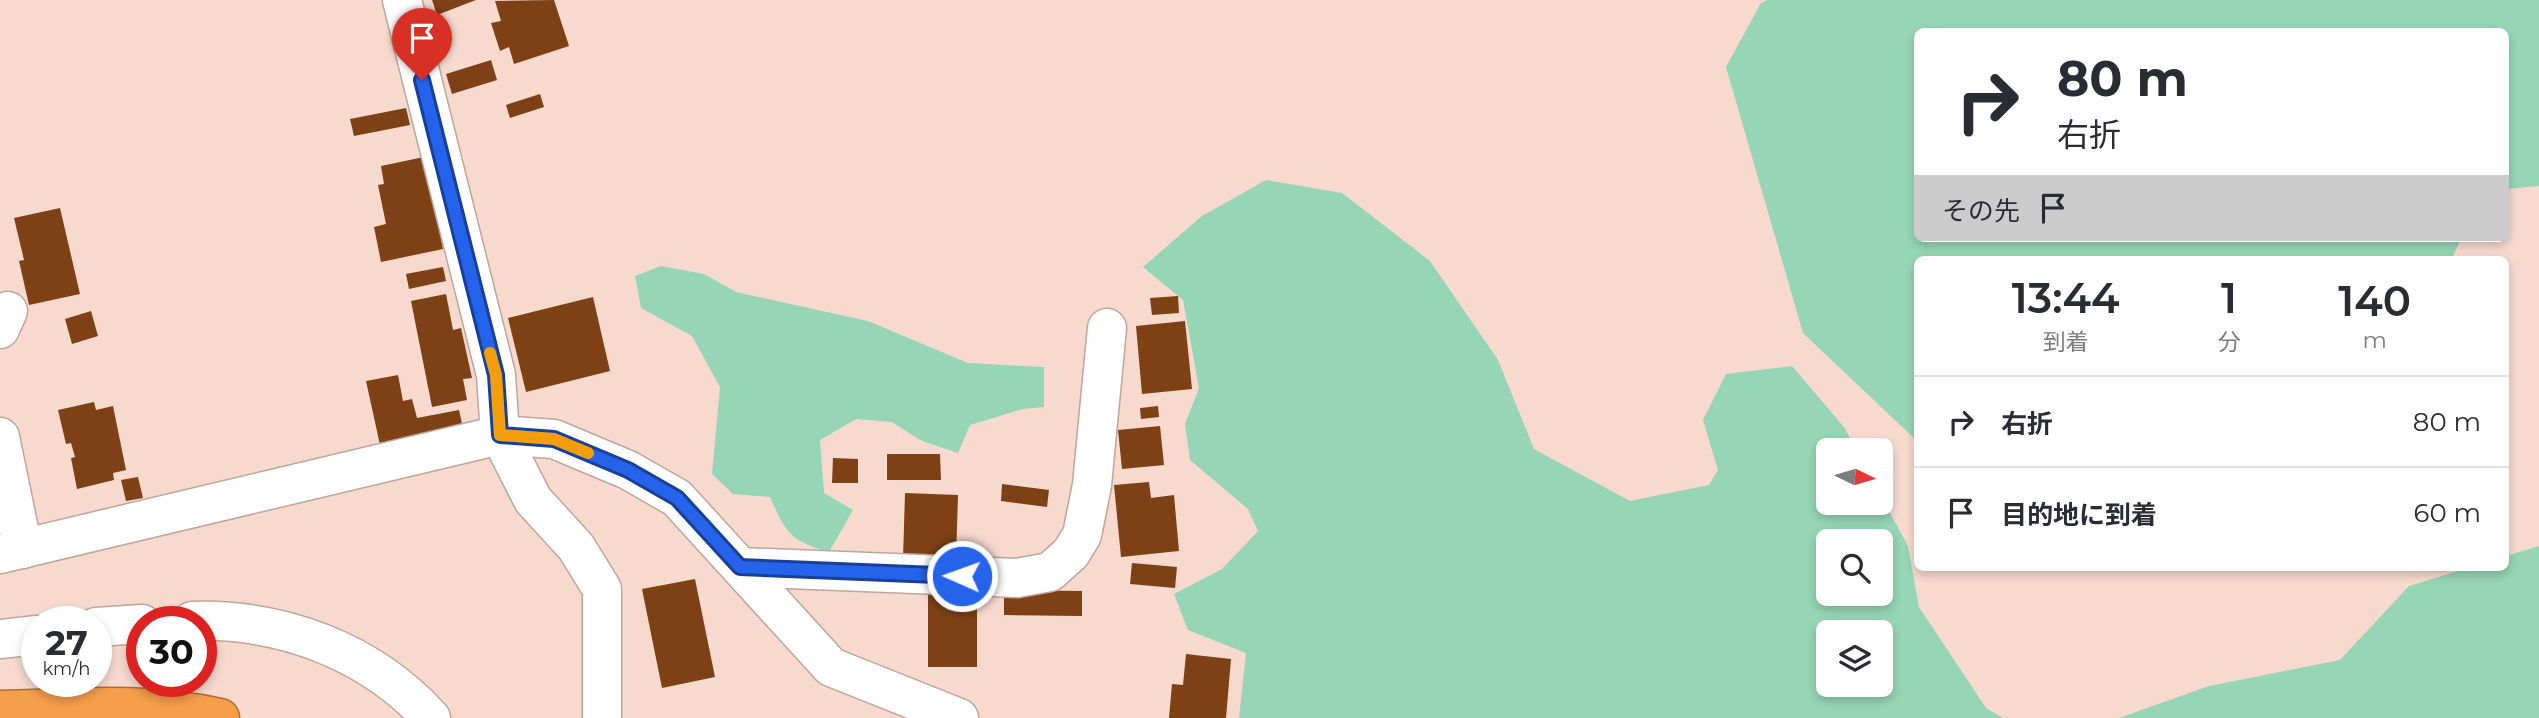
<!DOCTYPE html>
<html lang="ja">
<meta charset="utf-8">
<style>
:root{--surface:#fff;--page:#f7f7f7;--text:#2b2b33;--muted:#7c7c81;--line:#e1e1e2}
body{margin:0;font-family:Montserrat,"Noto Sans JP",sans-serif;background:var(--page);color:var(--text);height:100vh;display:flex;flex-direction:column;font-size:26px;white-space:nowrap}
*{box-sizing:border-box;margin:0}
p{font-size:23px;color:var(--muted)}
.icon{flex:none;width:38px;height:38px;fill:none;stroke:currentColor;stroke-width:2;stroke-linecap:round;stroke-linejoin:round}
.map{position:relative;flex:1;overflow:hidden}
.drawer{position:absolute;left:1914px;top:256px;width:595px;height:315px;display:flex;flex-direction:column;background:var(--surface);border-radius:10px;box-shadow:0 4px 10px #0003}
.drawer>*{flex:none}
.banner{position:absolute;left:1914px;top:28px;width:595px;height:214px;border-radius:10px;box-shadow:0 4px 10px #0003;background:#fff;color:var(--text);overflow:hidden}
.needle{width:46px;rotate:95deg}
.fabs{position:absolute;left:1816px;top:438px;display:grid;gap:14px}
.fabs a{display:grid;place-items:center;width:77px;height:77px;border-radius:10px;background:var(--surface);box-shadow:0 4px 10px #0003;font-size:35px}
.speed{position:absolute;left:21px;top:606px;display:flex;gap:14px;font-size:35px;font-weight:700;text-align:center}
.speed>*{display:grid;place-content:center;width:91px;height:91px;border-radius:50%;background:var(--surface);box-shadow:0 4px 10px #0003;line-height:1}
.speed small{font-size:18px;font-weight:400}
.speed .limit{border:10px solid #d22;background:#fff;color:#111}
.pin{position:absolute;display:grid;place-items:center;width:60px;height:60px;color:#fff;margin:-72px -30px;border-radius:50% 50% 50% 0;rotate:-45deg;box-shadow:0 0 7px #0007}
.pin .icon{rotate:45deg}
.me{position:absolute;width:77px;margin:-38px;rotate:272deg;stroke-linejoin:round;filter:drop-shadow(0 0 5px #0008)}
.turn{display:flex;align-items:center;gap:24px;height:147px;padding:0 28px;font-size:32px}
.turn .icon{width:91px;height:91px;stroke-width:2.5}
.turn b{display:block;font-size:49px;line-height:60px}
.then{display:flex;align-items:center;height:66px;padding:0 28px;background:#0003;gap:14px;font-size:26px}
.eta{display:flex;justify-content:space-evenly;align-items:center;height:119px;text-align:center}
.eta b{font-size:42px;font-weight:600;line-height:49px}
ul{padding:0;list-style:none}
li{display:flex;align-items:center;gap:21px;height:91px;padding:0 28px;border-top:2px solid var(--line)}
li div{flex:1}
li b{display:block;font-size:26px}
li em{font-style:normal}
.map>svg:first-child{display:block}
.green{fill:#96d5b5;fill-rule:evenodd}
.building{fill:#7d4115}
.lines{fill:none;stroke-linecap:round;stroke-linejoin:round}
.minor-casing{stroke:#c1a59a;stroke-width:41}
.motorway-casing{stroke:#ab6f37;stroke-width:41}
.minor{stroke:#fff;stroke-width:38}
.motorway{stroke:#f59e4b;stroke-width:38}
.route-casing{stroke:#184099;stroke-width:18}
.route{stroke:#2563eb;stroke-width:12}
.slow{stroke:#f59e0b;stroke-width:12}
</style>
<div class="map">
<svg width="2539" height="718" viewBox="0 0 2539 718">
<rect width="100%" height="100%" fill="#f7d9ce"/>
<g class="green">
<path d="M1768,0H2539V186L2506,189V32H1918V238H2461L2452,259H1918V442L1803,333L1726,67L1761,3Z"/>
<path d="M1266,180L1342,193L1430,261L1498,360L1534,449L1630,501L1709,485L1718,470L1703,420L1726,374L1792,366L1844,427L1857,450H1829V502H1881V496L1908,546L1919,607L1986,708L2003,718H1239L1246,653L1188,630L1174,594L1222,569L1258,531L1248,509L1190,460L1185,424L1199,388L1183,300L1143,267L1202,216ZM1829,541H1881V593H1829ZM1829,632H1881V684H1829Z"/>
<path d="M661,266L704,274L736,292L868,321L968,363L1044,367V407L1023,409L970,425L958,453L922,441L892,422L856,419L820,440L824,493L853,510L829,552C790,541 786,533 770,497L733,494L712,474L720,387L692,336L641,308L635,276Z"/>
<path d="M2539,546V718H2119L2209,686L2340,660L2409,586L2471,567H2506V556Z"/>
</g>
<g class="building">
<path d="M432,0H476L437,15Z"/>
<path d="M554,0L569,46L514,64L509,47L500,51L491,23L501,21L495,1Z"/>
<path d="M491,60L497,80L452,94L446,74Z"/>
<path d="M540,94L544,107L510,118L506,105Z"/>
<path d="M406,108L410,125L354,136L350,119Z"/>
<path d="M424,157L443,249L381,262L374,227L386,224L378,185L384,184L381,166Z"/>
<path d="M60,208L80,294L29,305L19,261L24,260L14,218Z"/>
<path d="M443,267L446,281L409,289L406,274Z"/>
<path d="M446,294L453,330L461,328L472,378L463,379L467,400L432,407L411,301Z"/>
<path d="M1178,296L1179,313L1152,315L1150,298Z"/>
<path d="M593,297L610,371L526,392L508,318Z"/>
<path d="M91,311L98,336L72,344L65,319Z"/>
<path d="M1185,321L1192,389L1142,394L1136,326Z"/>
<path d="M398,375L403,401L412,399L417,418L459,410L463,428L380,445L366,381Z"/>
<path d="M94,402L96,410L113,406L126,470L113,473L114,480L77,489L71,458L75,457L71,443L66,444L58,410Z"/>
<path d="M1158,406L1159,417L1141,419L1140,408Z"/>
<path d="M1160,426L1164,465L1122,469L1118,430Z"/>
<path d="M887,454H940L941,480H887Z"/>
<path d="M833,458L858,459V483H832Z"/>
<path d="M138,477L143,498L126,501L121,480Z"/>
<path d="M1149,482L1151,498L1174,495L1179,551L1121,557L1114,485Z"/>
<path d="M1002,484L1049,490L1047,507L1001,501Z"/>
<path d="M905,493L958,495L956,560L903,559Z"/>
<path d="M1132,563L1177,567L1175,588L1130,584Z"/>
<path d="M695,579L715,677L662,688L642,589Z"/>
<path d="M1004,590L1082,591V616L1004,615Z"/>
<rect x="928" y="594" width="49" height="73"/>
<path d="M1186,654L1231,659L1226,718H1169L1172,684L1183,685Z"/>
</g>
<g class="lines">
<g class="minor-casing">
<g id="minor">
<path d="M402,0L496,375L500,435L533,500L576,547L602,589V718"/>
<path d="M0,329L8,311"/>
<path d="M0,437L23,549"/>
<path d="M0,554L500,435L554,439L628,470L677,498L831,667L959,718"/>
<path d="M740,567L1017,578L1050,572L1071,553L1082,535L1092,485L1107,328"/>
<path d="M192,621C281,618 370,651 431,718"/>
<path d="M96,627L142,624"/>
<path d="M0,639L37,635"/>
</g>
</g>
<g class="motorway-casing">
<path id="motorway" d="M0,710C75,708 147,701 220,718"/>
</g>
<use href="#minor" class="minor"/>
<use href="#motorway" class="motorway"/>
</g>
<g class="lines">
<g class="route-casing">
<path id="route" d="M422,80L496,375L500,435L554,439L628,470L677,498L740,567L962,576"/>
</g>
<use href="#route" class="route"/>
<path class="slow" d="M490,353L496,375L500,435L554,439L588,453"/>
</g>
</svg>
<div class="fabs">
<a><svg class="needle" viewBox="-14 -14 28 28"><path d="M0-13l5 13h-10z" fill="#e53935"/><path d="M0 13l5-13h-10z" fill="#7c7c81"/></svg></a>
<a><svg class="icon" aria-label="search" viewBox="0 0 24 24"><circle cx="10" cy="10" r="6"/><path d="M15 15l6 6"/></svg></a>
<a><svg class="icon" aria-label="layers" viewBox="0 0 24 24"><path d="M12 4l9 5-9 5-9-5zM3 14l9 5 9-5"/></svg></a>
</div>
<div class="speed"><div>27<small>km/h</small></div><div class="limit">30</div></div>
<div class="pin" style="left:422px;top:80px;background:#d93025"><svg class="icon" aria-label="arrive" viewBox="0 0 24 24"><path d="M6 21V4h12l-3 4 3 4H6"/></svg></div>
<svg class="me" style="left:962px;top:576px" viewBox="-20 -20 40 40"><circle r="17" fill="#2563eb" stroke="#fff" stroke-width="3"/><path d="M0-11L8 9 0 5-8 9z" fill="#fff"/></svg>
<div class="banner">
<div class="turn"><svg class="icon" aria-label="right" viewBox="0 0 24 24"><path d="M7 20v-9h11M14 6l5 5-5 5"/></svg><div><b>80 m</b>右折</div></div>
<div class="then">その先<svg class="icon" aria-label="arrive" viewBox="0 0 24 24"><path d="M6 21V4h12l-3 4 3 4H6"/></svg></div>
</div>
<section class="drawer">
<div class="eta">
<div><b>13:44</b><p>到着</p></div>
<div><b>1</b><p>分</p></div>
<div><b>140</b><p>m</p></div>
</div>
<ul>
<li><svg class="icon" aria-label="right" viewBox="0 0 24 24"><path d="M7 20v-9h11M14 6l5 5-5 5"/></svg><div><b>右折</b></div><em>80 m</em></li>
<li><svg class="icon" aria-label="arrive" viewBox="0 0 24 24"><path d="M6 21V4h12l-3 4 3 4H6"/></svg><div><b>目的地に到着</b></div><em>60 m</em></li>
</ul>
</section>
</div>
